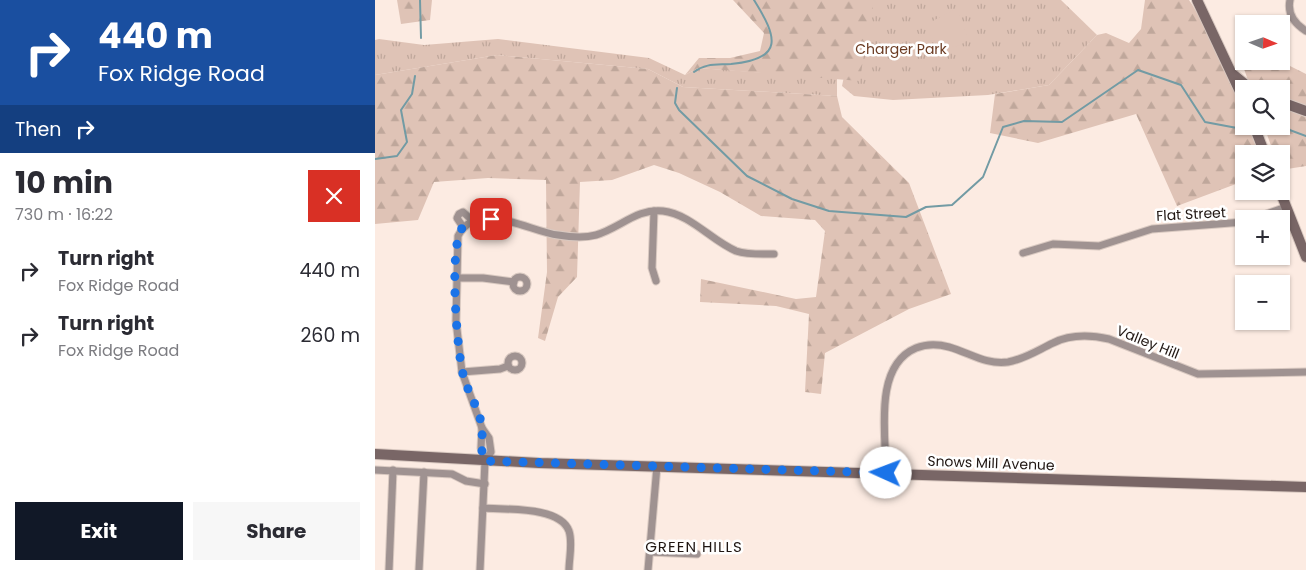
<!DOCTYPE html>
<meta charset="utf-8">
<style>
:root{--surface:#fff;--page:#f7f7f7;--text:#2b2b33;--muted:#7c7c81;--accent:#111827}
body{margin:0;font-family:Poppins,sans-serif;background:var(--page);color:var(--text);height:100vh;display:flex;flex-direction:column;font-size:19px;white-space:nowrap}
*{box-sizing:border-box;margin:0}
p{font-size:16px;color:var(--muted)}
.icon{flex:none;width:28px;height:28px;fill:none;stroke:currentColor;stroke-width:2;stroke-linecap:round;stroke-linejoin:round}
.map{position:relative;flex:1;overflow:hidden}
.details{display:flex;flex-direction:column;background:var(--surface);width:375px}
.details>*{flex:none}
.guide{background:#1a4fa0;color:#fff;overflow:hidden}
.needle{width:32px;rotate:92deg}
.buttons{position:absolute;left:860px;top:15px;display:grid;gap:10px}
.buttons a{display:grid;place-items:center;width:55px;height:55px;border-radius:0px;background:var(--surface);box-shadow:0 1px 4px #0004;font-size:25px}
.pin{position:absolute;display:grid;place-items:center;width:42px;height:42px;color:#fff;margin:-21px;border-radius:10px;box-shadow:0 2px 8px #0006}
.me{position:absolute;width:55px;margin:-28px;rotate:272deg;stroke-linejoin:round;filter:drop-shadow(0 0 4px #0008)}
.turn{display:flex;align-items:center;gap:18px;height:105px;padding:0 15px;font-size:22px}
.turn .icon{width:65px;height:65px;stroke-width:2.5}
.turn b{display:block;font-size:35px;line-height:42px}
.then{display:flex;align-items:center;height:48px;padding:0 15px;background:#0003;gap:10px;font-size:19px}
.round{display:grid;place-items:center;flex:none;width:52px;height:52px;border-radius:0px;background:var(--page)}
.headline{display:flex;align-items:center;justify-content:space-between;height:85px;padding:0 15px}
h1{font-size:30px;font-weight:700;line-height:38px}
.primary-button{display:flex;gap:10px;margin-top:auto;padding:10px 15px}
.primary-button a{flex:1;height:58px;border-radius:0px;background:var(--accent);color:#fff;font-size:20px;font-weight:700;line-height:58px;text-align:center}
.primary-button a+a{background:var(--page);color:var(--text)}
ul{padding:0;list-style:none}
li{display:flex;align-items:center;gap:15px;height:65px;padding:0 15px}
li div{flex:1}
li b{display:block;font-size:19px}
li em{font-style:normal}
main{display:flex;flex:1;min-height:0}
.map>svg:first-child{display:block}
.grass{fill:url(#grass-tufts)}
.forest{fill:url(#forest-firs)}
.pitch{fill:#dfc3b6}
.lines{fill:none;stroke-linecap:round;stroke-linejoin:round}
.stream{stroke:#729ba4;stroke-width:2}
.minor-casing{stroke:#d9c9c1;stroke-width:9}
.secondary-casing{stroke:#d9c9c1;stroke-width:12}
.minor{stroke:#9f9291;stroke-width:7}
.secondary{stroke:#796666;stroke-width:10}
.route{stroke:#1a73e8;stroke-width:9;stroke-dasharray:0 16.2}
.labels{text-anchor:middle;stroke-width:5;stroke-linejoin:round;paint-order:stroke}
.park-label{font-size:14px;fill:#6b3b22;stroke:#fff}
.street-label{font-size:14px;fill:#1f1511;stroke:#fff}
.neighbourhood-label{font-size:15px;letter-spacing:1px;fill:#1f1511;stroke:#fff}
</style>
<main>
<section class="details">
<div class="guide">
<div class="turn"><svg class="icon" aria-label="right" viewBox="0 0 24 24"><path d="M7 20v-9h11M14 6l5 5-5 5"/></svg><div><b>440 m</b>Fox Ridge Road</div></div>
<div class="then">Then<svg class="icon" aria-label="right" viewBox="0 0 24 24"><path d="M7 20v-9h11M14 6l5 5-5 5"/></svg></div>
</div>
<div class="headline"><div><h1>10 min</h1><p>730 m · 16:22</p></div><a class="round" style="background:#d93025;color:#fff"><svg class="icon" aria-label="close" viewBox="0 0 24 24"><path d="M6 6l12 12M18 6L6 18"/></svg></a></div>
<ul>
<li><svg class="icon" aria-label="right" viewBox="0 0 24 24"><path d="M7 20v-9h11M14 6l5 5-5 5"/></svg><div><b>Turn right</b><p>Fox Ridge Road</p></div><em>440 m</em></li>
<li><svg class="icon" aria-label="right" viewBox="0 0 24 24"><path d="M7 20v-9h11M14 6l5 5-5 5"/></svg><div><b>Turn right</b><p>Fox Ridge Road</p></div><em>260 m</em></li>
</ul>
<div class="primary-button"><a>Exit</a><a>Share</a></div>
</section>
<div class="map">
<svg width="931" height="570" viewBox="0 0 931 570">
<defs>
<pattern id="grass-tufts" width="24" height="20" patternUnits="userSpaceOnUse" patternTransform="scale(1.25)"><rect width="24" height="20" fill="#dfc3b6"/><path d="M3 7l-1-3M5 7V3M7 7l1-3M15 17l-1-3M17 17v-4M19 17l1-3" fill="none" stroke="#bfa79b"/></pattern>
<pattern id="forest-firs" width="22" height="20" patternUnits="userSpaceOnUse" patternTransform="scale(1.25)"><rect width="22" height="20" fill="#dfc3b6"/><path d="M5 1l3.5 6h-7zM16 11l3.5 6h-7z" fill="#bfa79b"/></pattern>
</defs>
<rect width="100%" height="100%" fill="#fcebe2"/>
<g class="grass">
<path d="M485,0H686L722,35L674,85L613,95L518,100L479,96L467,86Z"/>
<path d="M4,39L49,45L123,39L274,58L310,75L323,68L462,78V96L308,87L273,69L122,55L0,75V40Z"/>
</g>
<g class="forest">
<path d="M22,0H57L55,20L26,24Z"/>
<path d="M358,0H497L498,13L493,23L485,81L323,68L310,75L324,58H355L385,51L389,33Z"/>
<path d="M770,0H814C829,21 869,102 869,126H873L884,154H869V181L802,206L761,114L663,143L615,133L620,94L674,85L722,35L731,33L754,43L766,29Z"/>
<path d="M122,55L273,69L308,87L462,96L467,117L534,183L576,294L534,309L450,353L446,394L430,392L434,314L401,306L325,302L326,279L421,299L441,297L450,231L440,220L386,216L345,192L304,173L279,165L237,180L205,182L202,277L183,297L170,341L163,338L172,272L171,180L113,178L59,182L43,220L0,224V75Z"/>
<path d="M897,61H905L931,74V166L906,170V154H899L889,126H906V89H876L868,66L894,67Z"/>
</g>
<path class="pitch" d="M582,6L585,7L583,11L593,39C584,48 575,49 562,45L554,33V23L580,9Z"/>
<g class="lines">
<g class="stream">
<path d="M45,0L46,38"/>
<path d="M319,72C331,63 341,65 356,64C410,59 402,37 379,0"/>
<path d="M302,88L300,103L304,110L372,176L417,199L454,211L531,217L551,207L577,205L608,177L628,127L649,121L687,122L763,70L806,85L830,122L862,128L876,127"/>
<path d="M904,126L931,136"/>
<path d="M0,159L22,156L32,142L26,110L37,94L40,76"/>
</g>
<g class="minor-casing">
<g id="minor">
<path d="M915,0C912,14 920,24 931,31"/>
<path d="M279,211L277,268L281,281"/>
<path d="M878,219L911,207"/>
<path d="M88,227L82,218L84,214L88,212L98,221"/>
<path d="M648,253L678,244L724,246L777,229L869,222"/>
<circle cx="145" cy="284" r="7"/>
<path d="M81,278H108L139,282"/>
<circle cx="140" cy="363" r="7"/>
<path d="M87,372L125,369L133,366"/>
<path d="M110,461L116,452L114,438L107,428L87,372L81,321L83,236C102,198 155,232 183,235C195,237 210,238 221,235C245,228 262,208 288,211C315,214 337,241 361,251C373,255 387,254 399,254"/>
<path d="M0,470L77,474L91,481L110,484"/>
<path d="M511,473C511,435 498,366 541,348C551,344 563,344 574,347C595,353 611,365 633,362C650,359 663,350 678,343C696,334 716,335 734,339L823,374L931,372"/>
<path d="M108,508C131,510 185,506 194,531C198,543 194,558 194,570"/>
<path d="M275,552L322,554"/>
<path d="M14,570L18,470"/>
<path d="M44,570L49,472"/>
<path d="M105,570L110,461L106,448L107,428"/>
<path d="M273,570L282,466"/>
</g>
</g>
<g class="secondary-casing">
<g id="secondary">
<path d="M822,0L869,100"/>
<path d="M859,75L876,89"/>
<path d="M906,102L931,111"/>
<path d="M879,126L890,154"/>
<path d="M905,191L931,257"/>
<path d="M0,454L164,463L931,487"/>
</g>
</g>
<use href="#minor" class="minor"/>
<use href="#secondary" class="secondary"/>
</g>
<g class="lines">
<path class="route" d="M116,219C106,219 95,219 88,227C73,243 82,351 88,374C92,392 105,409 107,428C108,440 104,448 110,461L511,473"/>
</g>
<g class="labels">
<g class="park-label">
<text x="526" y="54">Charger Park</text>
</g>
<g class="street-label">
<text transform="translate(816 214) rotate(-3)" y="5">Flat Street</text>
<text transform="translate(773 342) rotate(22)" y="5">Valley Hill</text>
<text transform="translate(616 463) rotate(2)" y="5">Snows Mill Avenue</text>
</g>
<g class="neighbourhood-label">
<text x="319" y="552">GREEN HILLS</text>
</g>
</g>
</svg>
<div class="buttons">
<a><svg class="needle" viewBox="-14 -14 28 28"><path d="M0-13l5 13h-10z" fill="#e53935"/><path d="M0 13l5-13h-10z" fill="#7c7c81"/></svg></a>
<a><svg class="icon" aria-label="search" viewBox="0 0 24 24"><circle cx="10" cy="10" r="6"/><path d="M15 15l6 6"/></svg></a>
<a><svg class="icon" aria-label="layers" viewBox="0 0 24 24"><path d="M12 4l9 5-9 5-9-5zM3 14l9 5 9-5"/></svg></a>
<a>+</a>
<a>−</a>
</div>
<div class="pin" style="left:116px;top:219px;background:#d93025"><svg class="icon" aria-label="arrive" viewBox="0 0 24 24"><path d="M6 21V4h12l-3 4 3 4H6"/></svg></div>
<svg class="me" style="left:511px;top:473px" viewBox="-20 -20 40 40"><circle r="19" fill="#fff"/><path d="M0-13L10 11 0 6-10 11z" fill="#1a73e8"/></svg>
</div>
</main>
